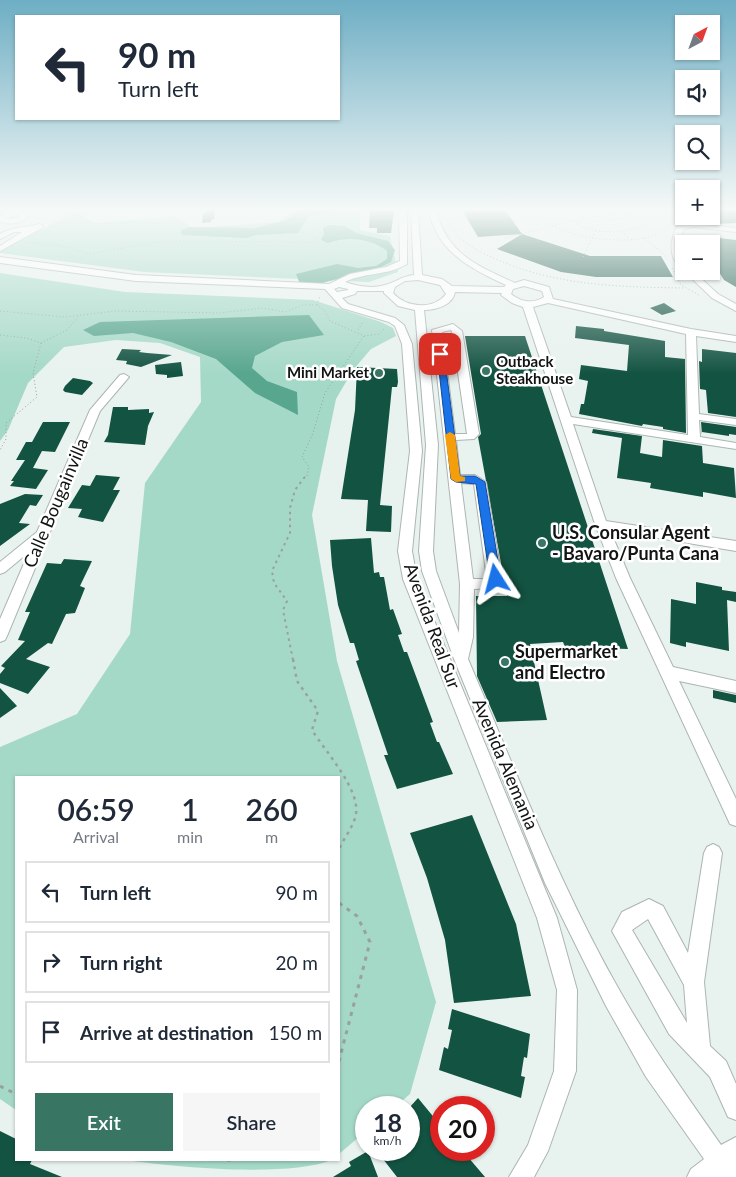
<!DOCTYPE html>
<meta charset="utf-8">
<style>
:root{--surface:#fff;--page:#f6f6f7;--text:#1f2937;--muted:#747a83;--line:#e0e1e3;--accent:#387663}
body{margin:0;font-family:Lato,sans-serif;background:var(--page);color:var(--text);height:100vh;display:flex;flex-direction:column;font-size:19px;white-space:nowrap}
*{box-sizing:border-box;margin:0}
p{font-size:16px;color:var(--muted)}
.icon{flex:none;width:28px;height:28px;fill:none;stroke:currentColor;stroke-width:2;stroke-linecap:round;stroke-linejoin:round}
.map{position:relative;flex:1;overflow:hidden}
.panel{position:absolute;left:15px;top:776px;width:325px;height:385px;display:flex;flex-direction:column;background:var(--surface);border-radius:0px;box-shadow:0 1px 4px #0004}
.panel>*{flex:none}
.top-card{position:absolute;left:15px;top:15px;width:325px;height:105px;border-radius:0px;box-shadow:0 1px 4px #0004;background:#fff;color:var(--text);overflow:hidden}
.needle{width:32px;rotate:41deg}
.buttons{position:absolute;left:675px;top:15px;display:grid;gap:10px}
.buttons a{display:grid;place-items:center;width:45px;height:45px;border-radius:0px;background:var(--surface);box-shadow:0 1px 4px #0004;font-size:25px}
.speed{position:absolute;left:355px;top:1096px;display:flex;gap:10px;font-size:25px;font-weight:700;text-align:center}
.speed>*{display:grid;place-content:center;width:65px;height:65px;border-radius:50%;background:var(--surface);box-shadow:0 1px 4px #0004;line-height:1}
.speed small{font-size:12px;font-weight:400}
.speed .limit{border:8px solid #d22;background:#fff;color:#111}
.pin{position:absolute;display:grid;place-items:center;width:42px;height:42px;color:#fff;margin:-21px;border-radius:10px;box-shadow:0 2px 8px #0006}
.me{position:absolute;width:55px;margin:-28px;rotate:351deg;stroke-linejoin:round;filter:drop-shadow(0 0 4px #0008)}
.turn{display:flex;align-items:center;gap:18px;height:105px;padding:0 20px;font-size:22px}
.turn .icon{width:65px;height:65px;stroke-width:2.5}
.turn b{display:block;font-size:35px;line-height:42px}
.eta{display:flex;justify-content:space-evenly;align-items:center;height:85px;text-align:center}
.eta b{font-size:30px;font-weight:600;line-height:35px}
.primary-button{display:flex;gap:10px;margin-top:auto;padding:10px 20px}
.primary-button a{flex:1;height:58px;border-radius:0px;background:var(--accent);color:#fff;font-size:20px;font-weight:600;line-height:58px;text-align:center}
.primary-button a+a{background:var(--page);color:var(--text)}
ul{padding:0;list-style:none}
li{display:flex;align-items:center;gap:15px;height:62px;margin:0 10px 8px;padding:0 10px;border:2px solid var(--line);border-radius:0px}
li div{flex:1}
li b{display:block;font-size:19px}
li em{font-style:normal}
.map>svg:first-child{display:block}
.green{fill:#a5d9c7}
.water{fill:#58a68e}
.building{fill:#135342}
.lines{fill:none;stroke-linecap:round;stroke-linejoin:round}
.minor-casing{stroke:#acb5b2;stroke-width:2}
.path-far3{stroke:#99a19e;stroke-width:1;stroke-dasharray:1 2.5;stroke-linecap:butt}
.path-far2{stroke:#99a19e;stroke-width:2;stroke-dasharray:2.5 4;stroke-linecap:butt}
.path-far1{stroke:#99a19e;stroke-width:2.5;stroke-dasharray:3 4.5;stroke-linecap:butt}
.path{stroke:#99a19e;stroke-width:3;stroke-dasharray:4 5.5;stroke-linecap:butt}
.minor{fill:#fff;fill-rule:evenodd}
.route{fill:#1a73e8;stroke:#114b97}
.slow{fill:#f59e0b}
.poi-dot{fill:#387663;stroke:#fff;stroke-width:2}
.labels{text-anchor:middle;stroke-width:5;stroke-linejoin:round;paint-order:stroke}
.far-poi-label{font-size:15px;font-weight:bold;fill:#111413;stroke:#fff;text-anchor:start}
.street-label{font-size:18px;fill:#111413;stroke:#fff}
.poi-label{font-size:18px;font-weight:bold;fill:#111413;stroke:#fff;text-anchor:start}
</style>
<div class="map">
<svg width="736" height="1177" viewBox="0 0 736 1177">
<rect width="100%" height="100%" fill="#e8f2ee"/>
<g class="green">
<path d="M292,210H360V230L390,236L398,272L369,282L144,272L0,253V251L76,212L95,223L175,216L192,228L280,222Z"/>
<path d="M0,273L125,292L313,300L381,322L393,328L396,336L371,349L353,370L336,399L312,515L337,661L436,1002L410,1094L395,1107L366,1108V1131L339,1154V778H16V1110L0,1099V747L77,714L130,634L145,483L201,402L200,357L160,343L116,340L64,347L28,383L8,430L0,441Z"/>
<path d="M127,1160H331C291,1177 177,1168 127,1160Z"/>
</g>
<g class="water">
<path d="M300,210H340L309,216L298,233L256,235L247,238L182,235L181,230L190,227L255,228L286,220Z"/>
<path d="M329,225L345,226L356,233L388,241L395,250L391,262L381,267L315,285L300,284L296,274L337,264L358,268L376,266L387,259V251C370,238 348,236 328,243L321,240L324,234L323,228Z"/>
<path d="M309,315L324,335L282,342L255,356L252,368L267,381L297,392L298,415L255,393L216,359L171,342L133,333L94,336L83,330L100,322Z"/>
</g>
<g class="building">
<path d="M206,210H215L214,219L211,220V222L202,223L203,213H205Z"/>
<path d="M370,210L394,211L391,233H377V228H369Z"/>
<path d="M462,210H505L522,234L478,237Z"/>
<path d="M711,210H736V223L716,224L711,219Z"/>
<path d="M522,234L590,256H661L673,277H596L561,272L497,249Z"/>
<path d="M711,237L736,240V287L724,280L719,272L711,273Z"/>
<path d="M664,303L676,311L662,315L650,308Z"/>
<path d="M576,326L604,329V331L665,341V357L685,359L686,433L663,429V427L643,424L642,426L579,414L581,404H584L588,381L579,379L581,365L627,371L629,345L575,338Z"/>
<path d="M465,336H525L628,649L565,647L563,642L530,644L547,720L497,722L477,676L476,596H507L478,437L481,434Z"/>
<path d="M122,349L141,350L139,352L147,353L172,355L141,367L126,364L127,361L116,360Z"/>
<path d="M702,349L736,353V417L708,413L706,390L700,389L699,361L702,362Z"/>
<path d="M181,362L183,376L167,378V375L156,374L155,365Z"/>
<path d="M357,367L397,369L398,382L397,387H392L380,505L392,506L391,532L366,531L368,500L341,499L355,410Z"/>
<path d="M73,378L90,381L93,383L82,395L65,392L63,390L65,386Z"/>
<path d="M113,407H128V410L149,409V413L154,412L148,426L145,445L104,442L108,435Z"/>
<path d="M43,422H70L55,452L42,451L33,468L48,470L36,489L10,486L14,481H11L25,460H16L26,442H32Z"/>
<path d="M701,422L736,427V435L729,434V436L702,432V435Z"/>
<path d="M593,429L642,436L640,453L662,457L663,440L702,446L703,463L734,468L736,498L703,492V497L650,488L651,483L617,478L622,438L592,433Z"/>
<path d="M96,475L120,477L113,490H120L103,522L78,517L82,509L68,508L82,485L90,486Z"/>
<path d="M25,494L43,495L36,506L30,505L19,523L30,524L0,546V504Z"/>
<path d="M371,538L374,573L379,572L380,577H384L390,610L393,609L402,634L398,635L404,652H407L433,722L430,723L437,742H439L453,774L397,789L384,755H388L356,661L359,660L354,643H350L338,605L332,566L330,540Z"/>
<path d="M64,559L92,561L80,586L85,588L75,613L66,614L52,644L48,643L26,659L50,667L28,694L0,683V674L5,668L1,666L25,641L18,640L30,612H25L47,563L61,564Z"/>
<path d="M696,582L722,587V590L736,592V602L727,600L729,651L686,642V647L670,643L671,599L696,604Z"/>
<path d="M0,688L17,706L0,718Z"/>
<path d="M713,690L736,695V703L713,698Z"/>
<path d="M472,815L516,924L531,996L454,1003L445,940L427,878L410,833Z"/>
<path d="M452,1009L530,1034L527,1058L524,1057L521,1076L525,1077L521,1098L439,1070L444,1047L448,1049L452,1030L448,1029Z"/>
<path d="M418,1098L441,1126V1150H462L485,1177H397L376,1150H409V1108Z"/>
<path d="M0,1131L16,1139V1160H32L30,1164L62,1177H0Z"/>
<path d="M368,1151L378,1177H333L351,1166L349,1162Z"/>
</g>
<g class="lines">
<g class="minor-casing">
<g id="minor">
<path d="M20,210L29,216C21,224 11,225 0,222V216L7,211ZM18,214L20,216L13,219H6Z"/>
<path d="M399,210H407V264C388,276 365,272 345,282C357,286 372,289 385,285C394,283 402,276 414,275L411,210H418L422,275L442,279L452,286L504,287L506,285C471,269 436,251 429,210H436C447,254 476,265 515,283L524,280L549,287L553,299L691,329L736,336V342L696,336L699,414L736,419V425L699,420L700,437L736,443V449L573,424L606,521L736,541V551L610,530L630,578L673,667L736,681V693L679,681L736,799V826L730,824L616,578L595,524L523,307L512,303L501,295L502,293L455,292C453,305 436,310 424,310L438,445L433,551L436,571L459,633L460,584L432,330L453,324L462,331L479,434L474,439L456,440L460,475H475L486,482L502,579L496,588L474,589L473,637L468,659C516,771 560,887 621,993C651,1046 686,1095 721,1145L736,1137V1177H687L691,1169L704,1159L646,1077L606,1006L545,883L454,659L422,571L419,551L426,445L415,310L398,306L384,293V291H357L355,294L342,298L348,304L395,318L404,325L412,344L422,451L412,551L417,579L557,918L577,990L576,1071L548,1151L534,1177H509L528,1145L554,1071L557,990L537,918L403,579L398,551L410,451L402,344L395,326L389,322L342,308L325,289L136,281L0,263V257L136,275L329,284L350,274L386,267L400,261ZM418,280L440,285L446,294C434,310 406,308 393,293L395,287L405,281ZM524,286L542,291L544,297C533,304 521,302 511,294L513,289ZM339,287L348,289V290L337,292L334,289ZM548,303L686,334L688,435L571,417L533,307ZM451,330L452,332L467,434H455L442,332ZM461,483L474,484L487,579H473Z"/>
<path d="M693,223L736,228V232L693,227L684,229L679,242L684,269C667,261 670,238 678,225Z"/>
<path d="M39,224L43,226L42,228L0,251V246L22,232H14L0,239V234C13,226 26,228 39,224Z"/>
<path d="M684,271H693L718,294L736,304V311L712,298Z"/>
<path d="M124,374L129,377L100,411L7,636L5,640L0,642V619L29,552L5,572L0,574V562L37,532L90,410L120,375Z"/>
<path d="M713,844L719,847L722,853L704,982L710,1046L726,1061L736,1084V1120L728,1117L710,1077L669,1034L612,931L622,912L649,899L663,906L688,953L704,853L707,847ZM648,919L684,985L687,1023L632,930Z"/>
</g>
</g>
<g class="path-far3">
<path d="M539,210C541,213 543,217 545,220C564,240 651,250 669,226C671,223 671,218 672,215L668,210"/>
<path d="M560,210C583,237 619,236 650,223L651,216L646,210"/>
<path d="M562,210H568"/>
<path d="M576,210L584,218L617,215L611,210"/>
<path d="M444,212C447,218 448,224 452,229C463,244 480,252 496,259C556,286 621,287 685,288"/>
<path d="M626,215L671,220"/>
<path d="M610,219L629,239"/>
<path d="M575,220L576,222L629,218L621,210"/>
<path d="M48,225L76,210"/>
<path d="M505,238L584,218"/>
<path d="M643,238L661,251L667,259"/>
<path d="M28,242L58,245L89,254L163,241L315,242L318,241L313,234L317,225L326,216L322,210"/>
<path d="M583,257L600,221"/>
<path d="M672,268L681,285L699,295"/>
<path d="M317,305L320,296"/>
<path d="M0,311L65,317L115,311L220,313L262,308L285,312L303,305H317L325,311L330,321L364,336L325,393L313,433L302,457L309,467L307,476"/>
<path d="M358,330L363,322"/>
<path d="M0,335L26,338L41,343L33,373L37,397L6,423V439L0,450"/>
<path d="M364,336L379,334L385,328"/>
<path d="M41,343L67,330L80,315"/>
</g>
<path class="path-far2" d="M293,660L283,610L287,601L274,583L272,571L290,533V508L295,490L307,474"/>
<path class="path-far1" d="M293,659L297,681L318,711L312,730C325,751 360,789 356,814C354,826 344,838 339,849"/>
<g class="path">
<path d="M339,903L357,916L370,942L339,1061"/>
<path d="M0,1086L16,1094"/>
<path d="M227,1160H231"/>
</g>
<use href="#minor" class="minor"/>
</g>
<linearGradient id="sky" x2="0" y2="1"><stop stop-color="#6eaec4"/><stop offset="0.56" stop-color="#f5f9f7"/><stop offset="1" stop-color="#f5f9f7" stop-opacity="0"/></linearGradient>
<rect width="736" height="374" fill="url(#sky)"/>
<path class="route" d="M437,352L444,354L460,476H475L485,482L501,579L496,583L490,579L476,484L456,482L451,479Z"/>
<path class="slow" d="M450,432L455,435L460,476L465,477V481L456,482L451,479L445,435Z"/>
<g class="poi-dot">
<circle cx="486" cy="371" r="5"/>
<circle cx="379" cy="373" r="5"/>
<circle cx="542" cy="543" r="5"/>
<circle cx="505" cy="662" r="5"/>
</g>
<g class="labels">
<g class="far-poi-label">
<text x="496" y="367">Outback<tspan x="496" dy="17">Steakhouse</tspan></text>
<text x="369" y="378" text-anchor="end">Mini Market</text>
</g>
<g class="street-label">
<text transform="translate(56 503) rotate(-67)" y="6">Calle Bougainvilla</text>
<text transform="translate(432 626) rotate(70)" y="6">Avenida Real Sur</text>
<text transform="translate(505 764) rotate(67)" y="6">Avenida Alemania</text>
</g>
<g class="poi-label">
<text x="552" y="539">U.S. Consular Agent<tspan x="552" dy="21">- Bavaro/Punta Cana</tspan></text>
<text x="515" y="658">Supermarket<tspan x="515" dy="21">and Electro</tspan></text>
</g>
</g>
</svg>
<div class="buttons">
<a><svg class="needle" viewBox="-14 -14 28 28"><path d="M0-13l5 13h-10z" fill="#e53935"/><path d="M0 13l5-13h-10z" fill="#747a83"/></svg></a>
<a><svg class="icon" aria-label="sound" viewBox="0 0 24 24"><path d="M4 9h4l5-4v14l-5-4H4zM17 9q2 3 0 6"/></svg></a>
<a><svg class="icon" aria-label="search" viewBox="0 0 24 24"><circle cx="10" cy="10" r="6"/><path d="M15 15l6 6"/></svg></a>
<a>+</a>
<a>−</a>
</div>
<div class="speed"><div>18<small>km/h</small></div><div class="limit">20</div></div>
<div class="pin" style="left:440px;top:354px;background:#d93025"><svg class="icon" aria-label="arrive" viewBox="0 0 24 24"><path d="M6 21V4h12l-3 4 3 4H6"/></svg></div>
<svg class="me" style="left:496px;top:579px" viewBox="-20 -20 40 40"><path d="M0-17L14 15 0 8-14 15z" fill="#1a73e8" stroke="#fff" stroke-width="4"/></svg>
<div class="top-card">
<div class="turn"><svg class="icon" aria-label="left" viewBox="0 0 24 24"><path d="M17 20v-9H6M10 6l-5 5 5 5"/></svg><div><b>90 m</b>Turn left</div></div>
</div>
<section class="panel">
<div class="eta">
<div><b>06:59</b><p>Arrival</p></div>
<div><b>1</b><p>min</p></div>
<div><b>260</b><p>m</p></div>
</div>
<ul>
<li><svg class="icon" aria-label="left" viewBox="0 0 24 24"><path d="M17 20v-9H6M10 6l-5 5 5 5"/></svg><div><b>Turn left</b></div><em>90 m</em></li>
<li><svg class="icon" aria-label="right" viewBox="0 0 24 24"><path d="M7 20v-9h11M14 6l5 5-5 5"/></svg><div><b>Turn right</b></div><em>20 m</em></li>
<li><svg class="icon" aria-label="arrive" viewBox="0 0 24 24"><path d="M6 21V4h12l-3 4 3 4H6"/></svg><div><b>Arrive at destination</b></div><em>150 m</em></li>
</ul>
<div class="primary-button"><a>Exit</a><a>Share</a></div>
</section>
</div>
